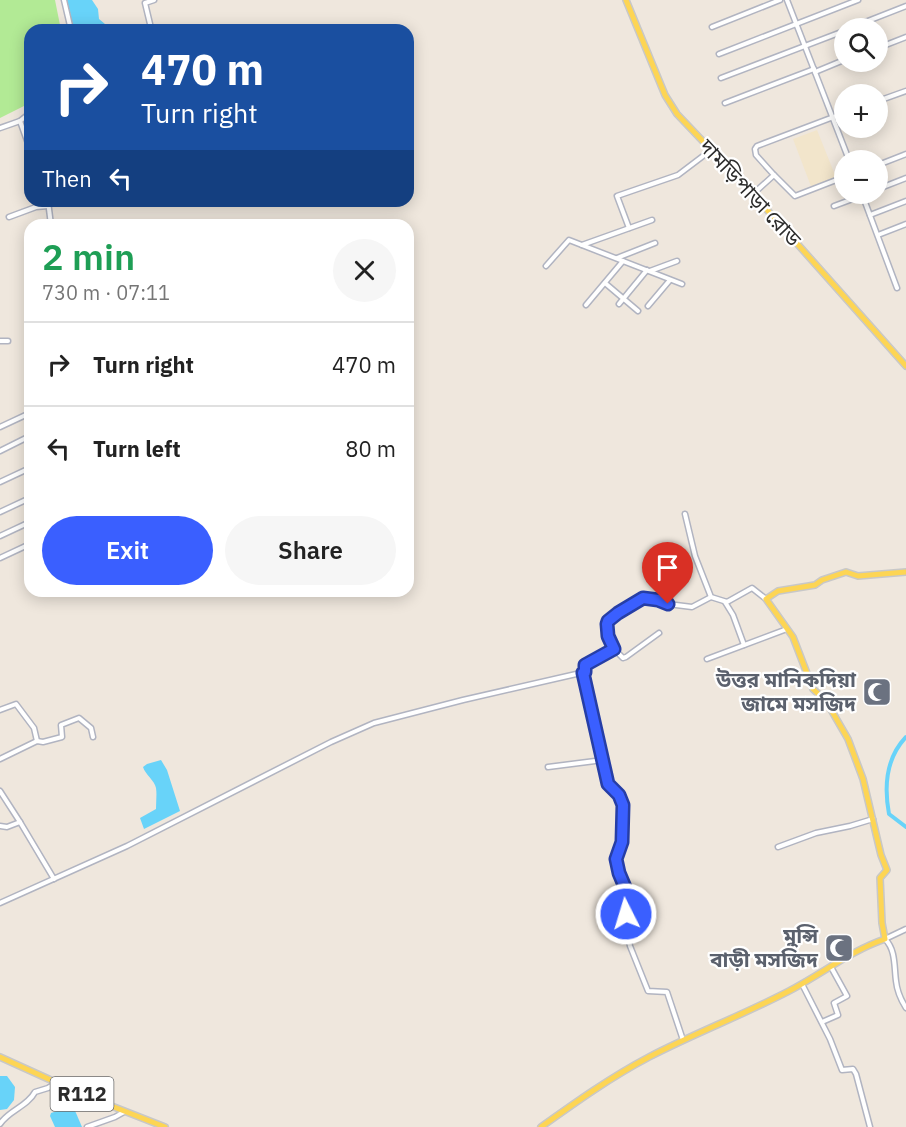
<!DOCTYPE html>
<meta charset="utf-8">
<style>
:root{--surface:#fff;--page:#f6f6f6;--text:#222;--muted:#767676;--line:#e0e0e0;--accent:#3a5fff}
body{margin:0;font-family:"IBM Plex Sans","Noto Sans Bengali",sans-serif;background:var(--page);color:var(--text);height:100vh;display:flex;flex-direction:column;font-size:22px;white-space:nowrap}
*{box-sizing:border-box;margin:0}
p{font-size:20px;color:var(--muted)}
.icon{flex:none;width:33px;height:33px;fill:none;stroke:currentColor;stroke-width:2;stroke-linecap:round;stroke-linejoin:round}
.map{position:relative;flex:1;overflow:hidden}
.drawer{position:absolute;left:24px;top:219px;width:390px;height:378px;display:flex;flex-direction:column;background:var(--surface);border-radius:18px;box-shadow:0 3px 15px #0003}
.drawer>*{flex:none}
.guide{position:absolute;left:24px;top:24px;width:390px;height:183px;border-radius:18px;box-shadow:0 3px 15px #0003;background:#1a4fa0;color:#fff;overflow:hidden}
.controls{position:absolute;left:834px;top:18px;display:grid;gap:12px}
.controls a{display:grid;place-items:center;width:54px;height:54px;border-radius:50%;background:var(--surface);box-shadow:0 3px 15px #0003;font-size:30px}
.pin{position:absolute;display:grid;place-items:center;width:51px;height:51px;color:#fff;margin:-62px -26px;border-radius:50% 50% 50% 0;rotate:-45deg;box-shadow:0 0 6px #0007}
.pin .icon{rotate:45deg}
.me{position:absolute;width:66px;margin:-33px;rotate:355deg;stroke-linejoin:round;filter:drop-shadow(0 0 4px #0008)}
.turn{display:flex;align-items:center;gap:21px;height:126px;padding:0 18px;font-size:27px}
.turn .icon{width:78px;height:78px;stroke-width:2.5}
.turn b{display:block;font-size:42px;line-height:51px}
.then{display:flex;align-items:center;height:57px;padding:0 18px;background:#0003;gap:12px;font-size:22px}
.round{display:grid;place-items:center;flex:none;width:63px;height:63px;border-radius:32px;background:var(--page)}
.overview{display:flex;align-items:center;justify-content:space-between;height:102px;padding:0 18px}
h1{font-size:36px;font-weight:600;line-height:45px;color:#1e9e55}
.action{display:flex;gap:12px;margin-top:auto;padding:12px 18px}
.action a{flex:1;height:69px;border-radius:36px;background:var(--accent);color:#fff;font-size:24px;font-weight:600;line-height:69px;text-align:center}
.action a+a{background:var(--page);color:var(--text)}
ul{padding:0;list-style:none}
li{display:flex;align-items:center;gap:18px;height:84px;padding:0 18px;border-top:2px solid var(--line)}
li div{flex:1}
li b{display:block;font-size:22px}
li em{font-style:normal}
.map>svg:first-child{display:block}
.education{fill:#f2e5cb}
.green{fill:#b2ea95}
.water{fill:#68d3f9}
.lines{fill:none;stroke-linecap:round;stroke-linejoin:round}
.canal{stroke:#68d3f9;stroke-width:4}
.minor-casing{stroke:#b1b4c1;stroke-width:7}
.major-casing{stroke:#c8c8c8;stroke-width:8}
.minor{stroke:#fff;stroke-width:4}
.major{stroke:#fdd554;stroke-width:5}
.route-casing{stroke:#263ea6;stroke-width:15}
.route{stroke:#3a5fff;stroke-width:10}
.labels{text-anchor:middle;stroke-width:4.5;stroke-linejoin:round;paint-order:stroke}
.shield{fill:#fff;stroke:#6b6b6b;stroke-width:1.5}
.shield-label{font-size:20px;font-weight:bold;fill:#2c2c2c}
.street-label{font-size:21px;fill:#2c2c2c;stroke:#fff}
.worship-label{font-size:21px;font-weight:bold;fill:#5b616d;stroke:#fff;text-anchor:end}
</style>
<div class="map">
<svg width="906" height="1127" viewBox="0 0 906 1127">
<rect width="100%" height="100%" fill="#efe7dd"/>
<path class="education" d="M817,130L837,180L812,189L793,139Z"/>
<path class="green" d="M0,0H55L61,30H30V103L0,118Z"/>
<g class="water">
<path d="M67,0H92L98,9L99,19L105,24L108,30H74Z"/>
<path d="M161,760L167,770L180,811L144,829L140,818L156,809C156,802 157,794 156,788C155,781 145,774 143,767L147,764Z"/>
<path d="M0,1076H7L15,1087L14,1100L7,1109L0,1110Z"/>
<path d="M73,1106L82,1127H55L50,1116L51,1113Z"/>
</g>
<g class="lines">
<path class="canal" d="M906,737C886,758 884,787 889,814L906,827"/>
<g class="minor-casing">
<g id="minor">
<path d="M64,0L71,30"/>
<path d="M787,0L849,160"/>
<path d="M712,27L780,0"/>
<path d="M850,28L906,6"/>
<path d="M149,30L151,28L145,3L154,0"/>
<path d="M878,48L906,37"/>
<path d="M719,54L858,0"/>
<path d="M815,72L844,60"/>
<path d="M721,78L844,31"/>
<path d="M878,101L906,91"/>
<path d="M725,103L814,69"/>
<path d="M20,121L30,149"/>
<path d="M0,128L20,121L30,113"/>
<path d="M878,165L906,154"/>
<path d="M774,175L795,196L844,177"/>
<path d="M878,189L906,178"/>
<path d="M753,194L774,175L756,155L755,149L757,146L844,113"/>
<path d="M862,194L897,288"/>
<path d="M48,201L51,225"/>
<path d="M834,206L866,194"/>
<path d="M870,215L906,201"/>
<path d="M9,217L36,207L48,206"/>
<path d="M629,228L617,196L678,175L711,150"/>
<path d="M878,235L906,224"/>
<path d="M582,245L652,220"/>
<path d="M617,258L655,243"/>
<path d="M546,266L569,240L682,284"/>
<path d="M650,271L677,261"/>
<path d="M605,283L638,311"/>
<path d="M619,304L647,270"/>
<path d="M586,305L623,261"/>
<path d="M648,306L670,280"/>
<path d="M0,341H8"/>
<path d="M0,427L30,413"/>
<path d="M0,451L30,436"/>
<path d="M0,482L30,468"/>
<path d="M0,512L30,498"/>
<path d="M685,514L695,556L711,597L727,602L752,588L766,599"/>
<path d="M0,536L30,522"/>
<path d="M0,558L30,544"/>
<path d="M725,602L733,615L744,645"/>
<path d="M614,649L608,636V621L643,598L658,600L668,604L692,607L711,597"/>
<path d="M707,659L787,629"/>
<path d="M583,673L608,784L619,795L623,805L622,842L616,859L619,873L627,892L626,927L630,946L648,991L667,992L683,1040"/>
<path d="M0,710L16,704L34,728L37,741"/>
<path d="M0,759L37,741L43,742L62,737L61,725L79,718L91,728L93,737"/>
<path d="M548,767L603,760"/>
<path d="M0,791L20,822"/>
<path d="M0,826L7,827L20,822L54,879"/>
<path d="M778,847L816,833L850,826L873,819"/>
<path d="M0,903L127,846L331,742L374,723L463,700L585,672V665L614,649L623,658L626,657L659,633"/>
<path d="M906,929L885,939C896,950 894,967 896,981C897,991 901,1000 906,1008"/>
<path d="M802,984L830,1039L842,1070L853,1069L856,1074L870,1127"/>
<path d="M822,1022L838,1015L834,1003L847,996L831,967"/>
<path d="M0,1124C9,1110 27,1107 35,1092L48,1088L56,1083"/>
<path d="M87,1127L115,1117L124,1112"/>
</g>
</g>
<g class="major-casing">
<g id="major">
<path d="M626,0L665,95L677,114L753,194L906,366"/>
<path d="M0,1057L86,1096L165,1127"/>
<path d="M541,1127C576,1102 611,1077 649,1057C695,1033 743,1015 789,991C822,974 850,951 885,939L882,923L880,878L887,870L881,855L863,779L848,739L826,701L813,689L793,637L766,599L778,591L815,585L822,580L846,572L858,576L906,572"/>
</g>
</g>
<use href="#minor" class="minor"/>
<use href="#major" class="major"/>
</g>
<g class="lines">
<g class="route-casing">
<path id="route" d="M626,914L627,892L619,873L616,859L622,842L623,805L619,795L608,784L583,673L585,672V665L614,649L608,636L607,624L608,621L618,613L643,598L658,600L668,604"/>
</g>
<use href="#route" class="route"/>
</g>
<defs>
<g id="mosque-square" transform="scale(1.5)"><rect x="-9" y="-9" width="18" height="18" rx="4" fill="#6b7280" stroke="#fff"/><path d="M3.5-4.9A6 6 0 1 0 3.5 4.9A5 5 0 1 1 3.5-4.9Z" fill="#fff"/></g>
</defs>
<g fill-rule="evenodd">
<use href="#mosque-square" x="877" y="692"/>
<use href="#mosque-square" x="839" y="948"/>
</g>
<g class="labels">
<rect class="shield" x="50.5" y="1077" width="63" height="34" rx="4.5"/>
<g class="shield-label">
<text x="82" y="1101">R112</text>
</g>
<g class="street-label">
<text transform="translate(750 193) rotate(47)" y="7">দামড়িপাড়া রোড</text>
</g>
<g class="worship-label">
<text x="856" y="687">উত্তর মানিকদিয়া<tspan x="856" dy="24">জামে মসজিদ</tspan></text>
<text x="818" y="943">মুন্সি<tspan x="818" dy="24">বাড়ী মসজিদ</tspan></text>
</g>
</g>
</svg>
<div class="controls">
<a><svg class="icon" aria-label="search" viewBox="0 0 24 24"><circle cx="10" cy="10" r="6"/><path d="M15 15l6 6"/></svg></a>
<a>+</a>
<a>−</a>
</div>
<div class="pin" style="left:668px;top:604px;background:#d93025"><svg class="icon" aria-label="arrive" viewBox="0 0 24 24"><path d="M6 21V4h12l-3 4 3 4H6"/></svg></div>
<svg class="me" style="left:626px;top:914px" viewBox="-20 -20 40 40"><circle r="17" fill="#3a5fff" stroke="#fff" stroke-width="3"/><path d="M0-11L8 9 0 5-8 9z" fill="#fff"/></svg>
<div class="guide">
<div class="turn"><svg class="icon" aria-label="right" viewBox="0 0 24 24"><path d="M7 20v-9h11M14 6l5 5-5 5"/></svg><div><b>470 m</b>Turn right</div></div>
<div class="then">Then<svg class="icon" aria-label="left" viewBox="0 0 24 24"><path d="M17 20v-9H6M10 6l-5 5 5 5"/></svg></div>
</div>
<section class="drawer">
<div class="overview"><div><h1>2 min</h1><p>730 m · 07:11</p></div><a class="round"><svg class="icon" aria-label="close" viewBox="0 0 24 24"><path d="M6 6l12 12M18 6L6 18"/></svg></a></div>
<ul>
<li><svg class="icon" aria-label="right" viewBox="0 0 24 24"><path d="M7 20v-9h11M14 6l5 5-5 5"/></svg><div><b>Turn right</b></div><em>470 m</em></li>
<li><svg class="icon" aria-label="left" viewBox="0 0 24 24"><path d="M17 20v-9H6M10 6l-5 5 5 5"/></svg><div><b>Turn left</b></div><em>80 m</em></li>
</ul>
<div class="action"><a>Exit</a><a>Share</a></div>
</section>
</div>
